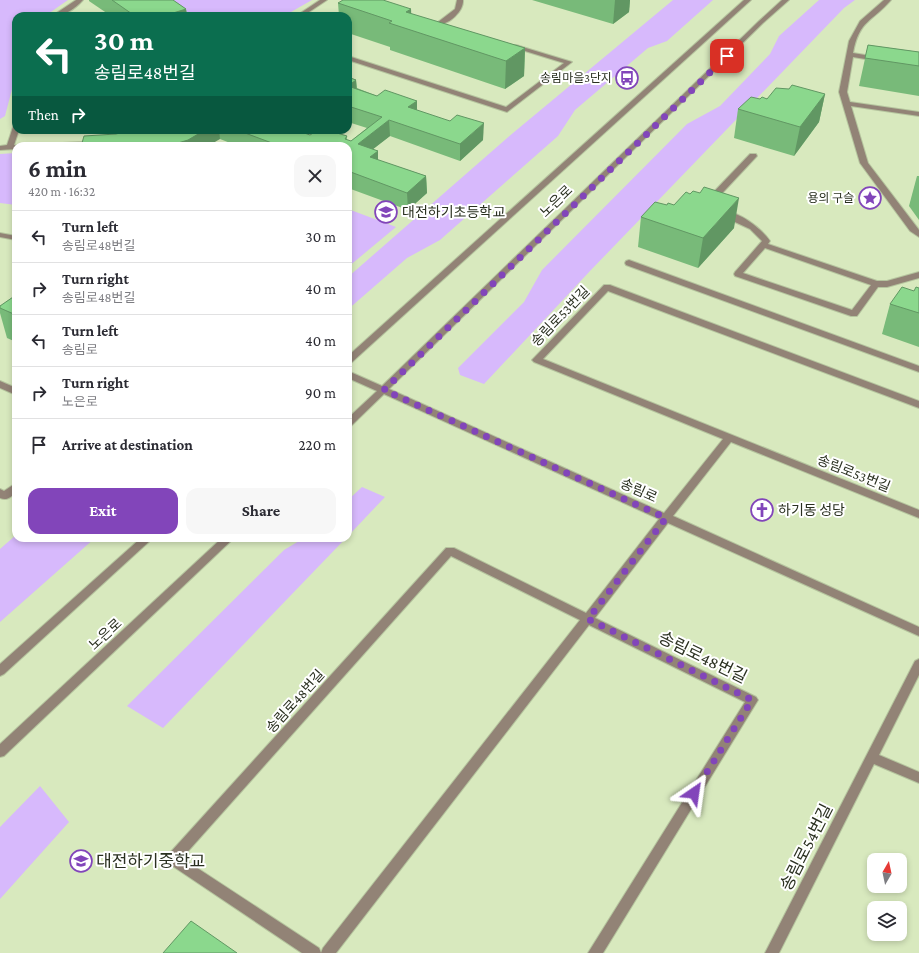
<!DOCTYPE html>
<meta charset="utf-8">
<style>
:root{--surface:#fff;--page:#f7f7f7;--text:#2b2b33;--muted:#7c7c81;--line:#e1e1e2;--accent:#8245ba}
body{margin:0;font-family:"Crimson Pro","Noto Sans KR",serif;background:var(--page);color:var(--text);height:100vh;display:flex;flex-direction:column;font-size:15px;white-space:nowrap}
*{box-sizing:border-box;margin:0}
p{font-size:13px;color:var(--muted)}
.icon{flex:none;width:22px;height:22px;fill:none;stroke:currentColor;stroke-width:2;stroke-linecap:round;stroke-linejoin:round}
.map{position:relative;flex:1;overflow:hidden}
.drawer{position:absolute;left:12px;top:142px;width:340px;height:400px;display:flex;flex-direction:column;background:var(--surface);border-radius:12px;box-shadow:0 2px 6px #0003}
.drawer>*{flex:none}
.top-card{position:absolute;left:12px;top:12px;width:340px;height:122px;border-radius:12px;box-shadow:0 2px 6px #0003;background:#0b6e4f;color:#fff;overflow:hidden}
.needle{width:26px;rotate:9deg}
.fabs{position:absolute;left:867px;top:853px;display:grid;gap:8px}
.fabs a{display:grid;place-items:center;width:40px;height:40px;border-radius:8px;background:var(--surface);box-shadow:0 2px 6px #0003;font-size:20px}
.pin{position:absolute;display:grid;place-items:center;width:34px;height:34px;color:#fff;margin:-17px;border-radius:8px;box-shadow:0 2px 6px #0006}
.me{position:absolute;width:44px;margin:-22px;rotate:32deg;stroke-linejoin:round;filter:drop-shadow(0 0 3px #0008)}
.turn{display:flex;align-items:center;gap:14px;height:84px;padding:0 16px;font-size:18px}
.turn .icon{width:52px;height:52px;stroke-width:2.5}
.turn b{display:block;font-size:28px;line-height:34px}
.then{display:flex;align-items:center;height:38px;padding:0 16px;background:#0003;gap:8px;font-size:15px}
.round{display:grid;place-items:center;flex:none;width:42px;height:42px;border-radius:12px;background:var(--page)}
.head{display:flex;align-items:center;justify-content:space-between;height:68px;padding:0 16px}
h1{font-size:24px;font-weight:700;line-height:30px}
.primary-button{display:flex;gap:8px;margin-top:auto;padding:8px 16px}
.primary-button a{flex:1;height:46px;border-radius:12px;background:var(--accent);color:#fff;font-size:16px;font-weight:700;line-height:46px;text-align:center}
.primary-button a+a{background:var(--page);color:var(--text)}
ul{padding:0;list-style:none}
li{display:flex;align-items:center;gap:12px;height:52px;padding:0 16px;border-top:1px solid var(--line)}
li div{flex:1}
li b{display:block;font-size:15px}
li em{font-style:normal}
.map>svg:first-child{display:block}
.green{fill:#d7b9fc}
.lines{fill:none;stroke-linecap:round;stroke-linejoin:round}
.minor-casing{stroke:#b5c49e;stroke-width:2}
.minor{fill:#928376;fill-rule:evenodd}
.wall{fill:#78ba79}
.shaded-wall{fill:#619763}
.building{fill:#8bd88d;stroke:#619763}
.route{stroke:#8245ba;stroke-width:7;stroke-dasharray:0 12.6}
.labels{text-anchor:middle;stroke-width:4;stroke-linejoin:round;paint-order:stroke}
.far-poi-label{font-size:12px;fill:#2a3020;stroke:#fff;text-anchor:end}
.street-label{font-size:14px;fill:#2a3020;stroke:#fff}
.poi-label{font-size:14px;fill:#2a3020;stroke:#fff;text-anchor:start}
.near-street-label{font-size:17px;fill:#2a3020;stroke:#fff}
.near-poi-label{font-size:17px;fill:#2a3020;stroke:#fff;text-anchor:start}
</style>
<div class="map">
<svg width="919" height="953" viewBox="0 0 919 953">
<rect width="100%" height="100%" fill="#d8e9be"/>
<g class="green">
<path d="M0,0H68L45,16H16V74L5,116L0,119Z"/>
<path d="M152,0H312L284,16H175Z"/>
<path d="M673,0H713L667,41L648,48L575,110L558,136L440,240L407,258L353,305L348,308V277L513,133Z"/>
<path d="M819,0H855L844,8L590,271L484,384L460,375L458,368L524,302L542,270L687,124L720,106L770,54L779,36Z"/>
<path d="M16,153V205L0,203V154Z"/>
<path d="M348,209L396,227L348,267Z"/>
<path d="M362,487L385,497L348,536V500Z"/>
<path d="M16,535V538H95L0,622V549Z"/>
<path d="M304,538H346L163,728L127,706L284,550Z"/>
<path d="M40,786L69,822L0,899V827Z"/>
</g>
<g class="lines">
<g class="minor-casing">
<g id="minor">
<path d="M76,0H83C75,9 64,16 52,16Z"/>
<path d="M320,0H327L303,16H296Z"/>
<path d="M457,0H463C464,11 448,26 438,24V22L455,9Z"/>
<path d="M744,0H751L351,363L348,364V356Z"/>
<path d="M782,0H789L763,23L389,389L664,513L723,439L534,362L532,360L604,285H610L919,401V408L608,291L543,359L919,510V518L731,442L673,516L919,627V636L668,523L595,618L756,697L758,700L603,953H588L745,702L589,625L336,953H321L323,948L580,620L451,556L182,858L319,948L321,953H302L168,863L167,859L168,855L446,548H454L586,613L659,519L384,394L351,426L348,427V418L377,391L348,378V371L382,386L759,21Z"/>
<path d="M884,0H891C872,22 859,20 853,53L877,57L880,59L877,61L853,57L847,92L850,102L919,112V116L851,106L868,163L919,230V237L910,231L860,163L839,92L849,41L860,21Z"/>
<path d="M512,45H516L572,62L507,112L348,60V56L506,107L564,63L512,47Z"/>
<path d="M13,127H16V130H19L14,145L19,146H16V149L0,150V146L7,145Z"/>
<path d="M83,142L87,144L86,146H38L42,144Z"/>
<path d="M750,154H756L757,156L712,204H706V200Z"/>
<path d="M722,212C737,209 762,229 770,241L768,244L877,281H887L919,272V278L887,287H878L857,316H851L735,276L734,274L735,272L762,241L750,229L722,216ZM765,248L871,285L852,310L743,273Z"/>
<path d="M0,233L16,236V240L0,237Z"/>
<path d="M629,260L919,366V372L626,265L625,263L626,261Z"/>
<path d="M0,381L16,388V395L0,388Z"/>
<path d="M16,483V492C11,497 7,501 0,498V489L4,491Z"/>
<path d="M141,538H153L4,674L0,676V664Z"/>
<path d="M222,538H234L4,756L0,757V744Z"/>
<path d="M919,659V675L879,755L919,772V783L874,764L779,953H765L915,661Z"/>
</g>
</g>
<use href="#minor" class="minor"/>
</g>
<g class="wall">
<path d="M89,0H173L186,9L187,16H111L89,1Z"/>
<path d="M532,0H630L629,12L613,24Z"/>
<path d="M338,3L411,9V14L525,48L524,76L505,89L390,50V47L348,33V16H339Z"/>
<path d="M868,45L919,52V96L859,86Z"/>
<path d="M348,77L356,80L357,88L377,96L417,101V110L483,140L460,161L390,136L373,149L378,151V160L426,176L427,193L408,210L348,188V146H238L220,139L82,143L159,131L161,130H296L310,135L347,136V140L351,141L367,128L348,122Z"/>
<path d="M825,94L819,122L794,156L734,138L738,109L760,99Z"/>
<path d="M917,176H919V220L909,206Z"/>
<path d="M641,217L734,228L698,268L638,247Z"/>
<path d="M919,288V347L882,334L890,304Z"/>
<path d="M16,295V342L7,338L0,313V306Z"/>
</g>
<g class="shaded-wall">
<path d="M615,0H630L629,12L613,24Z"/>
<path d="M186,9L187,16H171L170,14Z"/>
<path d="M411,9L412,30L406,12Z"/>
<path d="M525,48L524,76L505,89L506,61Z"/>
<path d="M356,80L357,96L348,86Z"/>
<path d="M825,94L819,122L794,156L800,127Z"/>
<path d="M417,101V117L408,107Z"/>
<path d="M389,120L390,136L359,160L358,144Z"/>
<path d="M484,123L483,140L460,161V144Z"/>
<path d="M205,130H219L220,139L208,146H168Z"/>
<path d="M378,151V168L370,157Z"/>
<path d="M426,176L427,193L408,210L407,193Z"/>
<path d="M739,198L734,228L698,268L703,238Z"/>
</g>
<g class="building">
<path d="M112,0H173L186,9L170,14L174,16H135Z"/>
<path d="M343,0H383L411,9L406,12L525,48L506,61L389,23L392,21L338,3Z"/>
<path d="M868,45L919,52V66L865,58Z"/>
<path d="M348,77L356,80L348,86L377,96L385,90L417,101L408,107L450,121L457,115L484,123L460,144L389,120L358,144L378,151L370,157L426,176L407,193L348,171V146H280L237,130H296L310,135L318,130H327L347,136L345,139L351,141L382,117L348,106Z"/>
<path d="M792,85L825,94L800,127L738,109L751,97L760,99L762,97L767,99L776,88L789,89Z"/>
<path d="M131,130H157L159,131L161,130H205L188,140L168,146H70L71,143H82L84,136L116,134Z"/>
<path d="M704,187L739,198L703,238L641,217L655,202L667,205L668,203L674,205L686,192L690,194L693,191L700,193Z"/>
<path d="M902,287L914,291L916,287L919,288V313L890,304Z"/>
<path d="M16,295V315L0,308V306Z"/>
<path d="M191,921L237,953H163Z"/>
</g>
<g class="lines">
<path class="route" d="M694,793L752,700L588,619L666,518L384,390L727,56"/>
</g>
<defs>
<g id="bus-ring" transform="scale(1.15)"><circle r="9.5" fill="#fff" stroke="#8245ba" stroke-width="1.5"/><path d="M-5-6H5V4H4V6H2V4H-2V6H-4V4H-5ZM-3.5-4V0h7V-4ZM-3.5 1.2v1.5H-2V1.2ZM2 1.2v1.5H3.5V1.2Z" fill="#8245ba"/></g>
<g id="sight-ring" transform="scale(1.15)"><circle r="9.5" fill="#fff" stroke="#8245ba" stroke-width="1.5"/><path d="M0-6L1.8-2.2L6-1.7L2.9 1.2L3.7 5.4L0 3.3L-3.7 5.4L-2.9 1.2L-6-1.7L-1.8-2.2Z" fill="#8245ba"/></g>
<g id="school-ring" transform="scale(1.15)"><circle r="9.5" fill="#fff" stroke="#8245ba" stroke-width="1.5"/><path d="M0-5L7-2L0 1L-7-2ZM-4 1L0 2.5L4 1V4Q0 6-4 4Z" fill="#8245ba"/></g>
<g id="church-ring" transform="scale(1.15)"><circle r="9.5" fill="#fff" stroke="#8245ba" stroke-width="1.5"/><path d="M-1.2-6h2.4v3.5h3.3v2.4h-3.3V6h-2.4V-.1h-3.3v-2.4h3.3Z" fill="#8245ba"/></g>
</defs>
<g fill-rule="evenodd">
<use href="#bus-ring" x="627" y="78"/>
<use href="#sight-ring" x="870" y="198"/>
<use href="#school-ring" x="386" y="212"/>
<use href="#church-ring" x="762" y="510"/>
<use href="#school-ring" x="81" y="861"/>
</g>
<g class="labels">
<g class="far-poi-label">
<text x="612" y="82">송림마을3단지</text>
<text x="854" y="202">용의 구슬</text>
</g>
<g class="street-label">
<text transform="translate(556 201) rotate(-44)" y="5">노은로</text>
<text transform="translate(560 316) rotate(-46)" y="5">송림로53번길</text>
<text transform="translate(854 473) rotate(22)" y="5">송림로53번길</text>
<text transform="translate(639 490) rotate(24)" y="5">송림로</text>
<text transform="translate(105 634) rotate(-43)" y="5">노은로</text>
<text transform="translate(295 701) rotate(-48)" y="5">송림로48번길</text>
</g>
<g class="poi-label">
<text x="402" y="217">대전하기초등학교</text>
<text x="778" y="515">하기동 성당</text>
</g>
<g class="near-street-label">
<text transform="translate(703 657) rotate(26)" y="6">송림로48번길</text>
<text transform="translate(806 847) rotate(-63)" y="6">송림로54번길</text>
</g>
<g class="near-poi-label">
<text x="96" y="867">대전하기중학교</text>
</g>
</g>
</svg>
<div class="fabs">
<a><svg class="needle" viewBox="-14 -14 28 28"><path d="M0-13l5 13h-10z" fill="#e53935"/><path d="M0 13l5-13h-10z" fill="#7c7c81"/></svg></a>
<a><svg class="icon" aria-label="layers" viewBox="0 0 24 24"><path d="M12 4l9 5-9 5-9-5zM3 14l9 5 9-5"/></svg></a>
</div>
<div class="pin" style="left:727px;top:56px;background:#d93025"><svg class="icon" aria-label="arrive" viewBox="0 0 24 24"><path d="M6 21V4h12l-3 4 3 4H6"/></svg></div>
<svg class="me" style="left:694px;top:793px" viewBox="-20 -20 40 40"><path d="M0-17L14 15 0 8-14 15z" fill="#8245ba" stroke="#fff" stroke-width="4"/></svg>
<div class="top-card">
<div class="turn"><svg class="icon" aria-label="left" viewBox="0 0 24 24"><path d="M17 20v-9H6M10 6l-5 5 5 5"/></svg><div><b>30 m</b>송림로48번길</div></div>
<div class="then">Then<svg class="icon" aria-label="right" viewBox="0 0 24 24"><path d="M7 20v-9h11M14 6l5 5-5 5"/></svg></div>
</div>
<section class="drawer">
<div class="head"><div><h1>6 min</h1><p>420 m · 16:32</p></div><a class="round"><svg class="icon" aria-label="close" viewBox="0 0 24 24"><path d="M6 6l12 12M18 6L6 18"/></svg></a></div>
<ul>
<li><svg class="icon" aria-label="left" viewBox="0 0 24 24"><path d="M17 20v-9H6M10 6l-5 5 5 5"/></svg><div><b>Turn left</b><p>송림로48번길</p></div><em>30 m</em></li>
<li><svg class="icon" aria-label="right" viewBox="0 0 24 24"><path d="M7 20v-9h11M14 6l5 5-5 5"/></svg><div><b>Turn right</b><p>송림로48번길</p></div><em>40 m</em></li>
<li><svg class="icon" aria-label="left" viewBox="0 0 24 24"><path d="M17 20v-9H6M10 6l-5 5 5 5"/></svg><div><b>Turn left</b><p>송림로</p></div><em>40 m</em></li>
<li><svg class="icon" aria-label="right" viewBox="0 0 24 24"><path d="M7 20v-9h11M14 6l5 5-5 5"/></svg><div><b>Turn right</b><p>노은로</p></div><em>90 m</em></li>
<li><svg class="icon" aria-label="arrive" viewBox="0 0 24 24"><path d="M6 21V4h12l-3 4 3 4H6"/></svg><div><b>Arrive at destination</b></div><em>220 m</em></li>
</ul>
<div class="primary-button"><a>Exit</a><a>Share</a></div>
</section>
</div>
